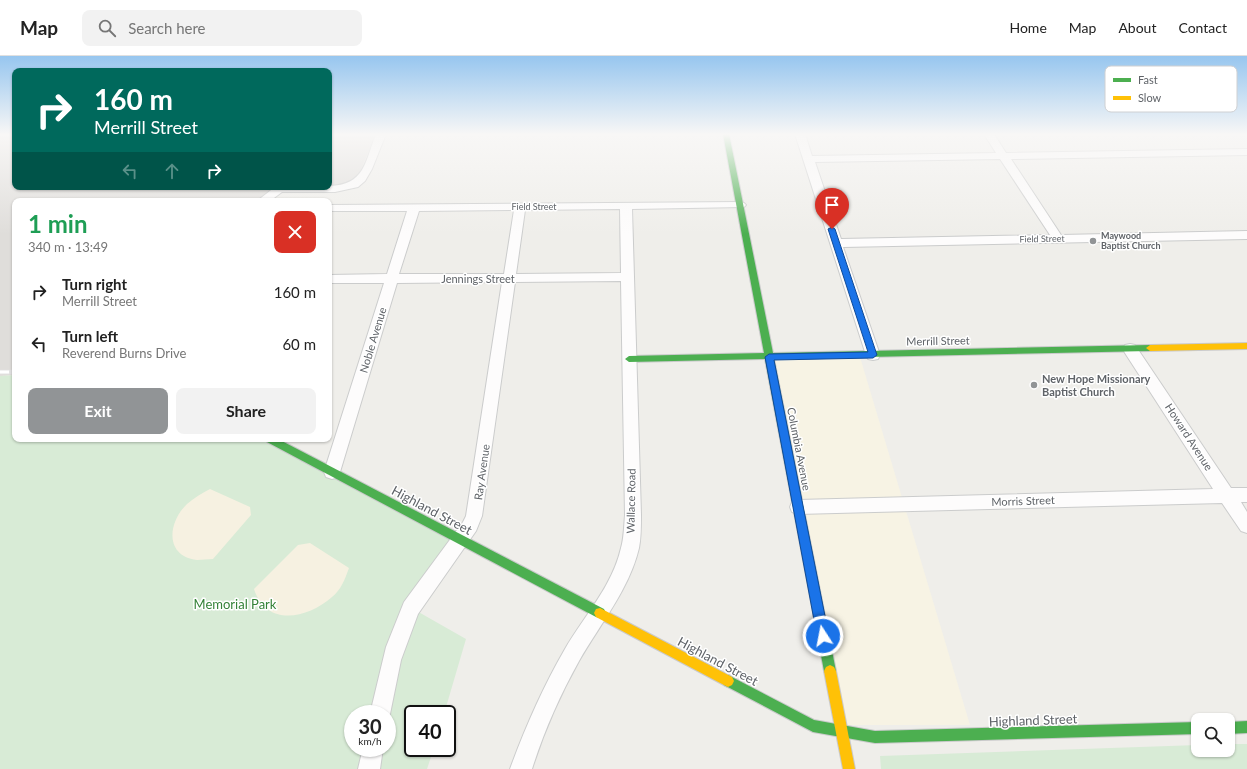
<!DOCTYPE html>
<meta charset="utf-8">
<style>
:root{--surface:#fff;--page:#f2f2f2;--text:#222;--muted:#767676;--line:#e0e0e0;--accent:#919496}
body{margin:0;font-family:Lato,sans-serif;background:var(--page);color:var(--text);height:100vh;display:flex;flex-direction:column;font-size:15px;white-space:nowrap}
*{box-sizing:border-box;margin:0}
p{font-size:13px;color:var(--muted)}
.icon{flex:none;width:22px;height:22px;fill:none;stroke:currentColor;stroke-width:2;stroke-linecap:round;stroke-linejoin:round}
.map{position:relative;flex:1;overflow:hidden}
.details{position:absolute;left:12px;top:142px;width:320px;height:244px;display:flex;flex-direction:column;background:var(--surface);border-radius:8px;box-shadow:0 1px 3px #0004}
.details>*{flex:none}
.top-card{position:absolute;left:12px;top:12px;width:320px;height:122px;border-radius:8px;box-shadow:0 1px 3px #0004;background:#00695c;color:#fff;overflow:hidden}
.controls{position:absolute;left:1191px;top:657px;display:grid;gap:8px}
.controls a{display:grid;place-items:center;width:44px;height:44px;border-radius:8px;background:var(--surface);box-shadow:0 1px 3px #0004;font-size:20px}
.speed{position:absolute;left:344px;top:649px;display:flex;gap:8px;font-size:20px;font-weight:700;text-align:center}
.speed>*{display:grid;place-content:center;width:52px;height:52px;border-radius:50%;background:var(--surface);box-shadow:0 1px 3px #0004;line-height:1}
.speed small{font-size:10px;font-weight:400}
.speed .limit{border:2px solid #111;border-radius:6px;background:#fff;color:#111}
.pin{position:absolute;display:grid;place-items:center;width:34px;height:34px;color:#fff;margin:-41px -17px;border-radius:50% 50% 50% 0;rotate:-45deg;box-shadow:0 0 4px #0007}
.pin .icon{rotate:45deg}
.me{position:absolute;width:44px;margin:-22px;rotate:349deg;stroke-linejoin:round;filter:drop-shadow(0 0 3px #0008)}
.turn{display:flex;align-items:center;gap:14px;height:84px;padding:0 16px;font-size:18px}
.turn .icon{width:52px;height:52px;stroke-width:2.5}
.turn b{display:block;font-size:28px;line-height:34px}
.lanes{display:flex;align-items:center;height:38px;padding:0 16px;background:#0003;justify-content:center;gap:20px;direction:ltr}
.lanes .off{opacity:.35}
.round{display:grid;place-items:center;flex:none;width:42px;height:42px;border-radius:8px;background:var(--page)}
.head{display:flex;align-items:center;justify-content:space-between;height:68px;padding:0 16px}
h1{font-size:24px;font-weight:700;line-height:30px;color:#1e9e55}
.action{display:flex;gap:8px;margin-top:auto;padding:8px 16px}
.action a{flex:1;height:46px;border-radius:8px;background:var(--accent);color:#fff;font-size:16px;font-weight:700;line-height:46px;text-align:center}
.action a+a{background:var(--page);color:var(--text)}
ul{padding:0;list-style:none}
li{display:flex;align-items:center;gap:12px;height:52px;padding:0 16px}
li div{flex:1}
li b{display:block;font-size:15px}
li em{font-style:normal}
header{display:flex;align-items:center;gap:24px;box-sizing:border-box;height:56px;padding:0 20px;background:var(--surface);border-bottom:1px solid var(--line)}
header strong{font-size:19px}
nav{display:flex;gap:22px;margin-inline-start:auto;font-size:14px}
.search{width:280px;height:36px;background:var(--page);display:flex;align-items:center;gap:10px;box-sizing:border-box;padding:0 14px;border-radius:8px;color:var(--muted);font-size:15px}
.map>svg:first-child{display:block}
.commercial{fill:#f7f3e4}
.industrial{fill:#dfddda}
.green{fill:#d8ebd6;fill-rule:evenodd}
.sand{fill:#f6f1e1}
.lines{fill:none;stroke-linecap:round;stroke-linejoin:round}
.street-casing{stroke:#cbcccc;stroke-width:2}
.fast-casing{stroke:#cacacb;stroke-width:2}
.slow-casing{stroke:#cacacb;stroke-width:2}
.street{fill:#fdfcfc;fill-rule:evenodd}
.fast{fill:#4caf50;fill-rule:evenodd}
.slow{fill:#ffc107;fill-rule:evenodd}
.rail-casing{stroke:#e4e4e4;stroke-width:4.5}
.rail{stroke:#fff;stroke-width:3;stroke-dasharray:9;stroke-linecap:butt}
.route{fill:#1a73e8;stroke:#114b97}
.poi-dot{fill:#919496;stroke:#fff;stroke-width:1.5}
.labels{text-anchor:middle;stroke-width:3;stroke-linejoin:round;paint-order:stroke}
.far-street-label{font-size:9px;fill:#5f6368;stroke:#fff}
.far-poi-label{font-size:9px;font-weight:bold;fill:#5f6368;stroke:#fff;text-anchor:start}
.street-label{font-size:11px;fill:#5f6368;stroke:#fff}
.poi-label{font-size:11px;font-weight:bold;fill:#5f6368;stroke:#fff;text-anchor:start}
.near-street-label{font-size:13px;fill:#5f6368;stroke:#fff}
.near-park-label{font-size:13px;fill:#348238;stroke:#fff}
.key{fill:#fff;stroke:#cfd0d2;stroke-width:1}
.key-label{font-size:11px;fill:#5f6368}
</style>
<header>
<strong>Map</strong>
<div class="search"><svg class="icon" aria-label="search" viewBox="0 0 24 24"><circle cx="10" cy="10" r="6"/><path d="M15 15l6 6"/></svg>Search here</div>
<nav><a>Home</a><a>Map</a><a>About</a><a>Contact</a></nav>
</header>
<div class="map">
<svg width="1247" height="713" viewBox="0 0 1247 713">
<rect width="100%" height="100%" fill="#efeeea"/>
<path class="commercial" d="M860,301L970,669H845L771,303Z"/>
<g class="industrial">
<path d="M0,78H15V131H298L271,133L256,145H15V319L0,320Z"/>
<path d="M329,78H376L357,123L341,128L329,129Z"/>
</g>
<g class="green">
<path d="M15,319V383H270L460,483L415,554L466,583L444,658H413V692H434L427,713H0V320ZM353,658H387V692H353Z"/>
<path d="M1228,688H1247V713H881L880,700L1198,689V694H1228Z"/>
</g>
<g class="sand">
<path d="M210,433L250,451L251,459L213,503C208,503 202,504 197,504C164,500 168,466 187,448C194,442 202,437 210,433Z"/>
<path d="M310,487L349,512C345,523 341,534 332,541C307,563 266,571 254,533L298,489Z"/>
</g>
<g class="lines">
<g class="street-casing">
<g id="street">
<path d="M376,78H386L372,113L365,125L358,131L335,136H282L270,145H257L275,131H329V130C365,129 365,106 376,78Z"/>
<path d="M795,78H805L812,100L996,97L984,78H994L1006,97L1247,93V99L1011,103L1061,179L1247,175V183L843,191L880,299L878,303L873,304L868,303L866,299ZM1000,103L1050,179L841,183L815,106Z"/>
<path d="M740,146L744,147L746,149L744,151L632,153L641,459C641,470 641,482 639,492C629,534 600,568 579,605C560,639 544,675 532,713H510C525,672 543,631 565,593C584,560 612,531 621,492C624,482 624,470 625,459L621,225L515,226L482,460L476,475L418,558L401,604L390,658L387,665V658H370L386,591L404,546L463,466L466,460L502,226L397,227L340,416L338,421L332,423L326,421L324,416L384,227H329V219L387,218L407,155H329V149ZM620,153L621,217L516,218L525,154ZM514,154L504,218H399L419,155Z"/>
<path d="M1130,288L1135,289L1231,432H1247V446H1241L1247,456V477L1241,475L1222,447L798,458L792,456L790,451L792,446L798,444L1213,433L1125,297L1123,293L1125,289Z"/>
<path d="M363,692H383L380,713H358Z"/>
</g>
</g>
<g class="fast-casing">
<g id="fast">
<path d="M723,78H729L773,297L1150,289L1154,292L1150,295L774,303L836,615L834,619L830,621L826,619L824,615L765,303L629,306L625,303L629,300L764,297Z"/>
<path d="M265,383H278L604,553L606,557L604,561L600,562L596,561L267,386Z"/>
<path d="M728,619L814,664L875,675L1198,666V678L875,687L813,676L724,629L722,625L724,621Z"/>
<path d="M1247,665V677L1228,678V666Z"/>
</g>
</g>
<g class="slow-casing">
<g id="slow">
<path d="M1247,287V293L1150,295L1146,292L1150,289Z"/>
<path d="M600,552L732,621L734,625L732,629L728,631L724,629L596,561L594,557L596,553Z"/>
<path d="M830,609L834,611L836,615L855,713H843L824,615L826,611Z"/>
</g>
</g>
<use href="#street" class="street"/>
<use href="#fast" class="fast"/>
<use href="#slow" class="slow"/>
<g class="rail-casing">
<path id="rail" d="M0,316H15"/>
</g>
<use href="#rail" class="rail"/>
</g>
<linearGradient id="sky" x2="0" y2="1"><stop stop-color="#97c6ef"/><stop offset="0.44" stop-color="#f8f7f6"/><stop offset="1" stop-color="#f8f7f6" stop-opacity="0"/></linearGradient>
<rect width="1247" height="178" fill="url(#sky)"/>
<path class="route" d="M832,171L835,173L877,299L873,302L774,304L829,580L827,584L823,585L819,584L817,580L765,301L769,298L868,296L828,173Z"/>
<g class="poi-dot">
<circle cx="1093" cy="185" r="4"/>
<circle cx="1034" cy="329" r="4"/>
</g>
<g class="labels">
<g class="far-street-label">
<text x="534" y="154">Field Street</text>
<text transform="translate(1042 183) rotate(-1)" y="3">Field Street</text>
</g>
<g class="far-poi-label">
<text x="1101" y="183">Maywood<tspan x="1101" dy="10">Baptist Church</tspan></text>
</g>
<g class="street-label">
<text x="478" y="227">Jennings Street</text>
<text transform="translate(373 284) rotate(-73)" y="4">Noble Avenue</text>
<text transform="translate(938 285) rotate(-1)" y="4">Merrill Street</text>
<text transform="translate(1189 381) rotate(57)" y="4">Howard Avenue</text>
<text transform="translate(799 393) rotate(79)" y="4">Columbia Avenue</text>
<text transform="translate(482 416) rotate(-82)" y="4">Ray Avenue</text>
<text transform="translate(631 445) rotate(-89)" y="4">Wallace Road</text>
<text transform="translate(1023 445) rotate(-2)" y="4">Morris Street</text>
</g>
<g class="poi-label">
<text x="1042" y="327">New Hope Missionary<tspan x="1042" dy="13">Baptist Church</tspan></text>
</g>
<g class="near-street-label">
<text transform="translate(432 454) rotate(28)" y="5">Highland Street</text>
<text transform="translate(718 605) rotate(28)" y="5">Highland Street</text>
<text transform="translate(1033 664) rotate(-2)" y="5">Highland Street</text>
</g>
<g class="near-park-label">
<text x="235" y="553">Memorial Park</text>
</g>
</g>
<rect x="1105" y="10" width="132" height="46" rx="6" class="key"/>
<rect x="1113" y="22" width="18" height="4" fill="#4caf50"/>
<rect x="1113" y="40" width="18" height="4" fill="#ffc107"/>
<g class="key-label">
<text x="1138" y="28">Fast</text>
<text x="1138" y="46">Slow</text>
</g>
</svg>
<div class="controls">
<a><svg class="icon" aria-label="search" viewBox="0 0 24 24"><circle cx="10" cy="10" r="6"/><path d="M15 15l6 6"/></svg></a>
</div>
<div class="speed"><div>30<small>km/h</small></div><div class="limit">40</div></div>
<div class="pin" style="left:832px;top:173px;background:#d93025"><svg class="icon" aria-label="arrive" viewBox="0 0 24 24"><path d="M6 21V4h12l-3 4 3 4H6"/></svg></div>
<svg class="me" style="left:823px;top:580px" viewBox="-20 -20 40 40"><circle r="17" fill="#1a73e8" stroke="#fff" stroke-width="3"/><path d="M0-11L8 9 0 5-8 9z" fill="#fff"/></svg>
<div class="top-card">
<div class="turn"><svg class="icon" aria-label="right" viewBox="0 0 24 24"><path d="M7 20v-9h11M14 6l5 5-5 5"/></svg><div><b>160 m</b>Merrill Street</div></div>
<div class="lanes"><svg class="icon off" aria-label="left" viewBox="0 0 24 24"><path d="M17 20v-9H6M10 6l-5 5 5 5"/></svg><svg class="icon off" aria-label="ahead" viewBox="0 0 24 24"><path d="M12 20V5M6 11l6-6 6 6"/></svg><svg class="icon" aria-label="right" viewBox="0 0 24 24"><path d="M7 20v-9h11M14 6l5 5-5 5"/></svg></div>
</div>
<section class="details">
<div class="head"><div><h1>1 min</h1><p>340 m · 13:49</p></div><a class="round" style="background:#d93025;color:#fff"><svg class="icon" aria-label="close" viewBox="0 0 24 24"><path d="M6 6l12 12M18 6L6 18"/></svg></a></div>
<ul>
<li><svg class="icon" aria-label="right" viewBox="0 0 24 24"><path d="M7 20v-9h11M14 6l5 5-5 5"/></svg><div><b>Turn right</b><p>Merrill Street</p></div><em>160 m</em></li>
<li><svg class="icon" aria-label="left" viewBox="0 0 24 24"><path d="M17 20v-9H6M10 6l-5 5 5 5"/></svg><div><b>Turn left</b><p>Reverend Burns Drive</p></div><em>60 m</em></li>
</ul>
<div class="action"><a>Exit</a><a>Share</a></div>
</section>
</div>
